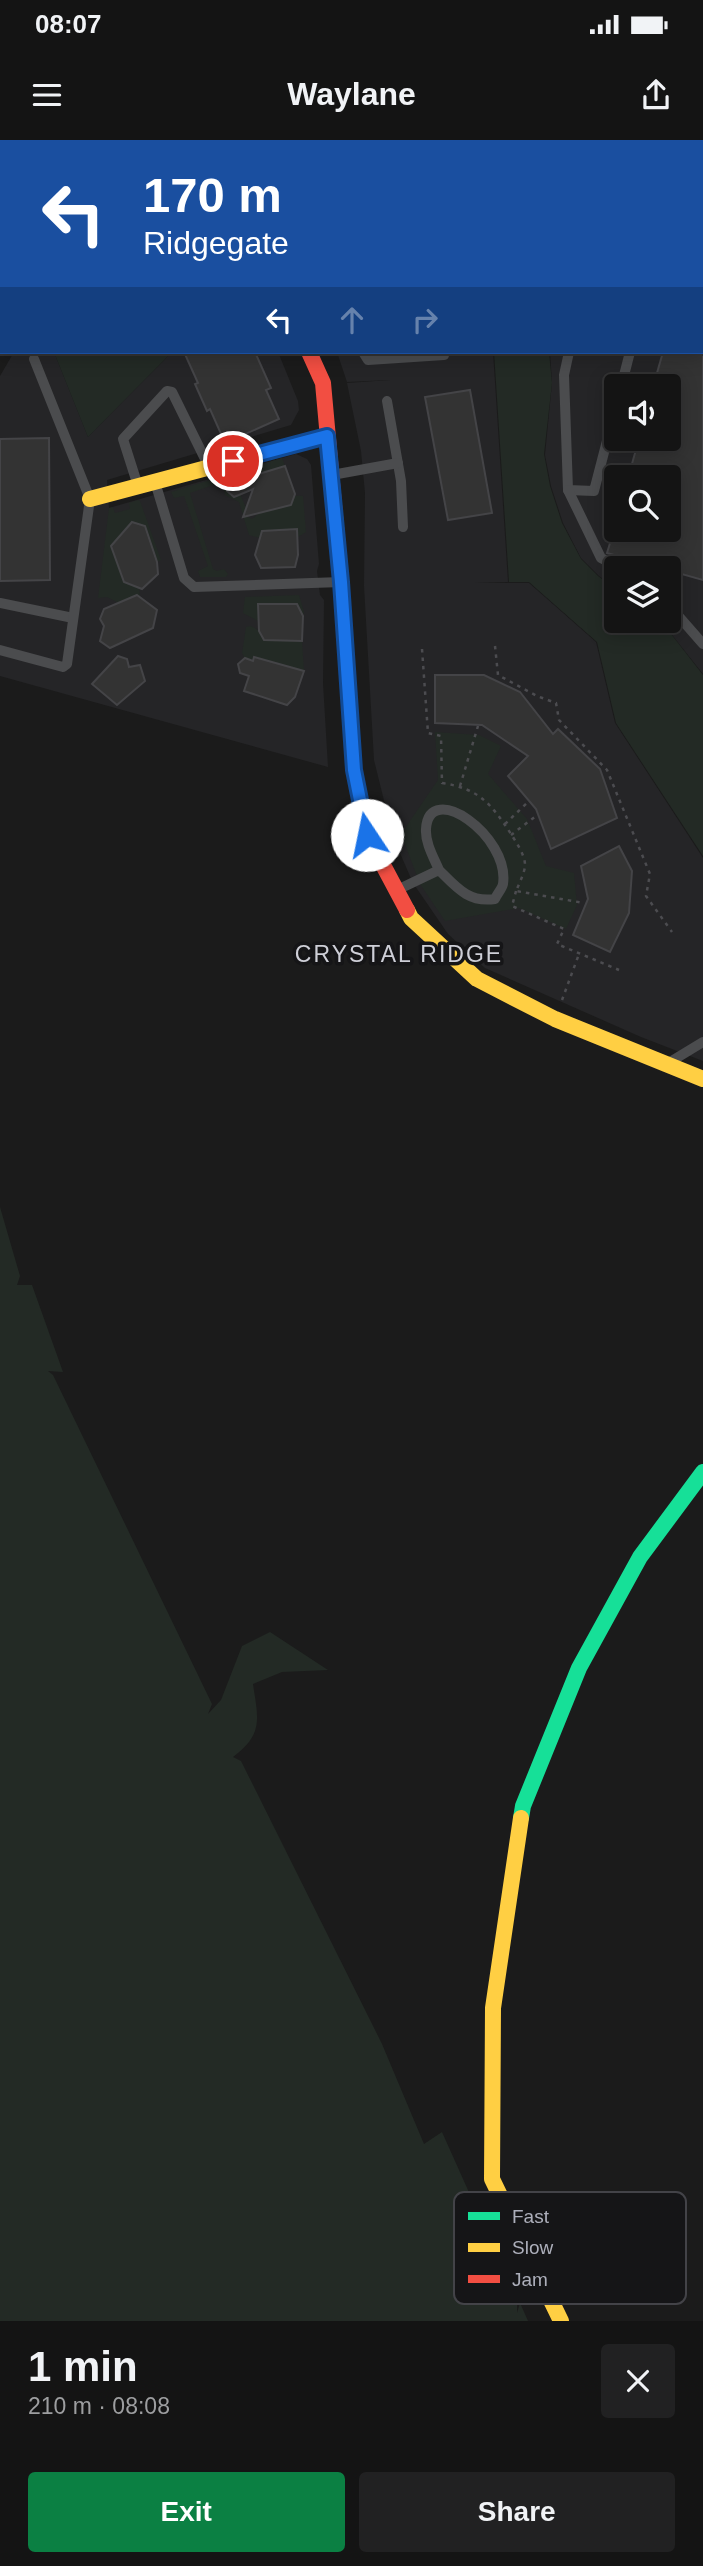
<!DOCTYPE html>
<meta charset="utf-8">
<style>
:root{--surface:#141414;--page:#212122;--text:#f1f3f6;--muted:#9d9ea0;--line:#333334;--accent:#0b8043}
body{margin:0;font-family:Arial,sans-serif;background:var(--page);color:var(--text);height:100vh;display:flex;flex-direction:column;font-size:26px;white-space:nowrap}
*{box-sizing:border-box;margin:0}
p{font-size:23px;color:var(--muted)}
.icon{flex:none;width:38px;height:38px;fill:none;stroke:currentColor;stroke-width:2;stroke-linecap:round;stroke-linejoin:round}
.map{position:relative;height:2181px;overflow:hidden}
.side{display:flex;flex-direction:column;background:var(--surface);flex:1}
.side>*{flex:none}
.banner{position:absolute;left:0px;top:0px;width:704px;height:214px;box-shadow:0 4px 18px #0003,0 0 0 2px var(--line);background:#1a4fa0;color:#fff;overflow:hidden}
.buttons{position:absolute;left:604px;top:234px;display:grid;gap:14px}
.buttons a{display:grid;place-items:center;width:77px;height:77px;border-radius:7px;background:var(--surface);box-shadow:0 4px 18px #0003,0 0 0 2px var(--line);font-size:35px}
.pin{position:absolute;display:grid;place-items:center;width:60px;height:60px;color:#fff;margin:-30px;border:4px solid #fff;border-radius:50%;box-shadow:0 2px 7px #0007}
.me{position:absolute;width:77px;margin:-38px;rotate:349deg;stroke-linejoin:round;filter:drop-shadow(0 0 5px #0008)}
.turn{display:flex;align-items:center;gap:24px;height:147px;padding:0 28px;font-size:32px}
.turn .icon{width:91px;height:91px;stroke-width:2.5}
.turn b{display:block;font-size:49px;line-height:60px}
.lanes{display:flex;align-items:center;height:66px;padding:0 28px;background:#0003;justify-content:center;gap:35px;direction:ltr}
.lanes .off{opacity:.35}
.round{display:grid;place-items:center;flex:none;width:74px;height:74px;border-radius:7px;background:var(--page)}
.overview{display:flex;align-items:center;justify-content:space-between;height:119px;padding:0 28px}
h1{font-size:42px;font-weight:700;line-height:52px}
.primary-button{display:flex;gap:14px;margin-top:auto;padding:14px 28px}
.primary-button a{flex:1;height:80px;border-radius:7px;background:var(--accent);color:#fff;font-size:28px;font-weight:700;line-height:80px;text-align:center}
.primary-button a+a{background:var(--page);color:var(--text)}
.status{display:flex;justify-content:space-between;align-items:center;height:49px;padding:0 35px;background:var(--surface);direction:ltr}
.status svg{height:19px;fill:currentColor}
header{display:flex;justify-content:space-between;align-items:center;height:91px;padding:0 28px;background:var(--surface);font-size:32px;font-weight:700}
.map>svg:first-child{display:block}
.built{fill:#252527;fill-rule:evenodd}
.green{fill:#232a25}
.building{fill:#333;stroke:#444447;stroke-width:2}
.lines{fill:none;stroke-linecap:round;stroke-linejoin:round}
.path{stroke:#4c4c50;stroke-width:2.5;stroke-dasharray:3.5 5;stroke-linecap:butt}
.lane{stroke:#4b4c4e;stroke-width:10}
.fast{stroke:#16e098;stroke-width:16}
.slow{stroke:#ffcf43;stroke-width:16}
.jam{stroke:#f24e42;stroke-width:16}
.route-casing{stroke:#114b97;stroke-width:18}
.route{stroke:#1a73e8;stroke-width:12}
.labels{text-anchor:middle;stroke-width:7;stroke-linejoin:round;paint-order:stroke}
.neighbourhood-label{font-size:23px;letter-spacing:2px;fill:#cecfd7;stroke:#151517}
.key{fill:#151517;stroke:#434348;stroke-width:2}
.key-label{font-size:19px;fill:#adafbb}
</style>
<div class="status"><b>08:07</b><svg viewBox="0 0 49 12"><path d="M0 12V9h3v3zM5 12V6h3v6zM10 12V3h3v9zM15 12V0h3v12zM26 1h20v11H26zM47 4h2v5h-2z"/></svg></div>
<header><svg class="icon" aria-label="menu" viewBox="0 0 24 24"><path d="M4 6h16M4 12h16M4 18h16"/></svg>Waylane<svg class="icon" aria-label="share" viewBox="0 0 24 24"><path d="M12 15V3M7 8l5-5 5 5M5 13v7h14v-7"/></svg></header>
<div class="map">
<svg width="703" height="2181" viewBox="0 0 703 2181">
<rect width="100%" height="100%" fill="#1b1b1b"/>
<g class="built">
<path d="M702,57H703V534L661,481H668V429H616V448L599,436L581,418L563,383L551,346L545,315L552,243L550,212H702ZM616,247H668V299H616ZM616,338H668V390H616Z"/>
<path d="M14,212H54L88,297L172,212H278L298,261L299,270L291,285L107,340L109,368L296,314L307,319L311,325L319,424L317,431L320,455L324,460L323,543L328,627L0,536V236Z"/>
<path d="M337,212H493L508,442L475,443H529L596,502L615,583L703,718V921L641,897L485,828L448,794L413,743L393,697L374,620L364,446L365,353L361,311L347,243L390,240L347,242Z"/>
</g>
<g class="green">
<path d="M0,0L151,2H2L0,207Z"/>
<path d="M54,212H172L88,297Z"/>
<path d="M494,212H549L552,243L544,314L550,346L562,383L581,419L598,436L616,449V481H661L703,535V716L616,583L597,502L529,442H509Z"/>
<path d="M282,318L285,326L229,343L225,341L190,353L213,429L217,431L224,429L228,434L226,437H200L198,431L208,426L184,356L174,358L171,352Z"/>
<path d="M223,347L227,348V351L233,357L240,354L246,368V376L252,379C265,368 286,354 303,356L306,392L298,397L297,389L270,390L260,398L249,395L239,362L225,355Z"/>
<path d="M138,360L140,361L161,420L157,422L145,387L132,382L124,390L125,395L119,397L111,406L124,442L139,446L140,457L137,455L119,463L107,457L98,458L109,368L113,367L115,373L130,369L129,363Z"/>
<path d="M299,455L304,472L303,476L258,464V481L243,473L245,457Z"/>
<path d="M251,486L260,491L265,501H302L304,531L245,518L242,513L246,487Z"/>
<path d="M435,592L479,595L501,606L488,634L527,679L546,726L574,733L577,765L566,789L519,768L445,781L420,744L401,694L438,640Z"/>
<path d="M0,1067L20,1136L17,1145H32L63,1232L48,1231L53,1235L212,1564L208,1574L221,1560L242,1506L270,1492L328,1530L282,1532L253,1544C258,1578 264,1594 233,1617L241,1621L382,1904L424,2004L442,1992L514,2153L507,2162L517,2155V2173L520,2163L528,2181H0Z"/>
</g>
<g class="building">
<path d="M184,212H255L271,248L266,250L279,279L225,303L210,269L207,271L195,244L198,243Z"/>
<path d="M663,212H703V440L607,413L614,390H668V338H628L639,299H668V247H653Z"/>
<path d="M470,250L492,373L448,380L425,257Z"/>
<path d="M49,298L50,440L0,441V299Z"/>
<path d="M285,326L295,354L291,365L243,377L253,349L234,357L227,351L229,343Z"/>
<path d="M132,382L145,386L157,422L158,434L142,449L124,442L111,406Z"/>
<path d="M297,389L298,415L295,427L261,428L255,415L262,391Z"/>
<path d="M137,455L157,470L153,488L110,508L100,501L104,486L100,479L104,469Z"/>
<path d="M258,464H297L303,476L302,501L264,500L259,491Z"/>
<path d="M118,516L127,519L129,527L140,525L145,541L117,565L92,544Z"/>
<path d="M254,517L304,531L295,557L287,565L244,551L249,536L240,533L238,524L245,518L253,521Z"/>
<path d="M435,535H484L520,552L553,594L558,589L600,629L617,678L551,709L536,669L508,636L528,616L482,585L435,583Z"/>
<path d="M619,706L632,731L629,773L610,812L573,795L588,759L581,726Z"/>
</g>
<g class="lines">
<g class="path">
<path d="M495,506L498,535L537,556L556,563L559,580L607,630L650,734L646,756L672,792"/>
<path d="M422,509L428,593L441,596L442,643C480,649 491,664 511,694C516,702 525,715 525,725C525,732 519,744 516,751L584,763"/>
<path d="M460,646L478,586"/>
<path d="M505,684L528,662"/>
<path d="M511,695L536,676"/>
<path d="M516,751L512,766L564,789L557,804L619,830"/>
<path d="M562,860L579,814"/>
</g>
<g class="lane">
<path d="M219,0L220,2"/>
<path d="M336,0L340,2"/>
<path d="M363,212L368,220L444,215V212"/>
<path d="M569,212L564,235L568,350L594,351L616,266"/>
<path d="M621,247L630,212"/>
<path d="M387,261L401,341L403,387"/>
<path d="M332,335L398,323"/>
<path d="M155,342L184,438L194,447L341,442"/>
<path d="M138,346L123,299L167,251L172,252L208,325"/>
<path d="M568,350L601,418L623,429"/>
<path d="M0,463L73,478"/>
<path d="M668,464L703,504"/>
<path d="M0,510L63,527L67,524L90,359L34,219"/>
<path d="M397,750L439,730C457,748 469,763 495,759C497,754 502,749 503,744C510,696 429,639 426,689C425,703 434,718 439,730"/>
<path d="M670,922L703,902"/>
</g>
<g class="fast">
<path d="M177,0L178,2"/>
<path d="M521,1678L523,1666L579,1528L640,1417L703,1332"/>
</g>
<g class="slow">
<path d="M702,15L703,16"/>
<path d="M90,359L327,296"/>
<path d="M407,770L411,778L477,839L555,879L703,939"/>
<path d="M521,1678L493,1868L492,2039L561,2181"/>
</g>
<g class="jam">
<path d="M550,0L557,2"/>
<path d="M647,0L654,2"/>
<path d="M702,42L703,43"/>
<path d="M309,212L323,243L341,442L354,630L367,695L407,770"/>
</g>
</g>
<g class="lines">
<g class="route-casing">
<path id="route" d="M233,321L327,296L341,442L354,630L367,695"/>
</g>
<use href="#route" class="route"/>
</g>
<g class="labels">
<g class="neighbourhood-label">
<text x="399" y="822">CRYSTAL RIDGE</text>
</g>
</g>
<rect x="454" y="2052" width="232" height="112" rx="10" class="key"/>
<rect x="468" y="2072" width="32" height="8" fill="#16e098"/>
<rect x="468" y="2103" width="32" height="9" fill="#ffcf43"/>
<rect x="468" y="2135" width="32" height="8" fill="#f24e42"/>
<g class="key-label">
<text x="512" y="2083">Fast</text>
<text x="512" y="2114">Slow</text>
<text x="512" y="2146">Jam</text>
</g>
</svg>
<div class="buttons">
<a><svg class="icon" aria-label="sound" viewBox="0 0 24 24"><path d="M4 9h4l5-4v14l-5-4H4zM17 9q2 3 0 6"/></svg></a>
<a><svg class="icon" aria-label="search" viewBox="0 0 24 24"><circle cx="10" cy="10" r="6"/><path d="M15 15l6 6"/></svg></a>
<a><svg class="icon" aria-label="layers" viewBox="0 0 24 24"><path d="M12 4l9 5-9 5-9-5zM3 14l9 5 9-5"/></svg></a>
</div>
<div class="pin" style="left:233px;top:321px;background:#d93025"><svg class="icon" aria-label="arrive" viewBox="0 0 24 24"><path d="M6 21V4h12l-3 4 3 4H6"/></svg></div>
<svg class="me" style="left:367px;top:695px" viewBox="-20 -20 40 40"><circle r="19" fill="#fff"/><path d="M0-13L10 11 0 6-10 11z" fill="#1a73e8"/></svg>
<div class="banner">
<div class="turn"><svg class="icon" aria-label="left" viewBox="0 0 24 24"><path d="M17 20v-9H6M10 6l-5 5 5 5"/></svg><div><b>170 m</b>Ridgegate</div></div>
<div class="lanes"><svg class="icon" aria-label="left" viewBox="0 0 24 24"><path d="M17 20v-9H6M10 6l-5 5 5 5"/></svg><svg class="icon off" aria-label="ahead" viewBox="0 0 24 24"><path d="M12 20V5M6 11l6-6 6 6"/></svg><svg class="icon off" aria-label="right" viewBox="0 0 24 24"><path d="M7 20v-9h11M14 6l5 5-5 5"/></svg></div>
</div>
</div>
<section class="side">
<div class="overview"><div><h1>1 min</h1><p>210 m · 08:08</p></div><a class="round"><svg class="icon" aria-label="close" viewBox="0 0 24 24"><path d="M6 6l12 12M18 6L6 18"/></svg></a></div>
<div class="primary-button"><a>Exit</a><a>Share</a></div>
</section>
